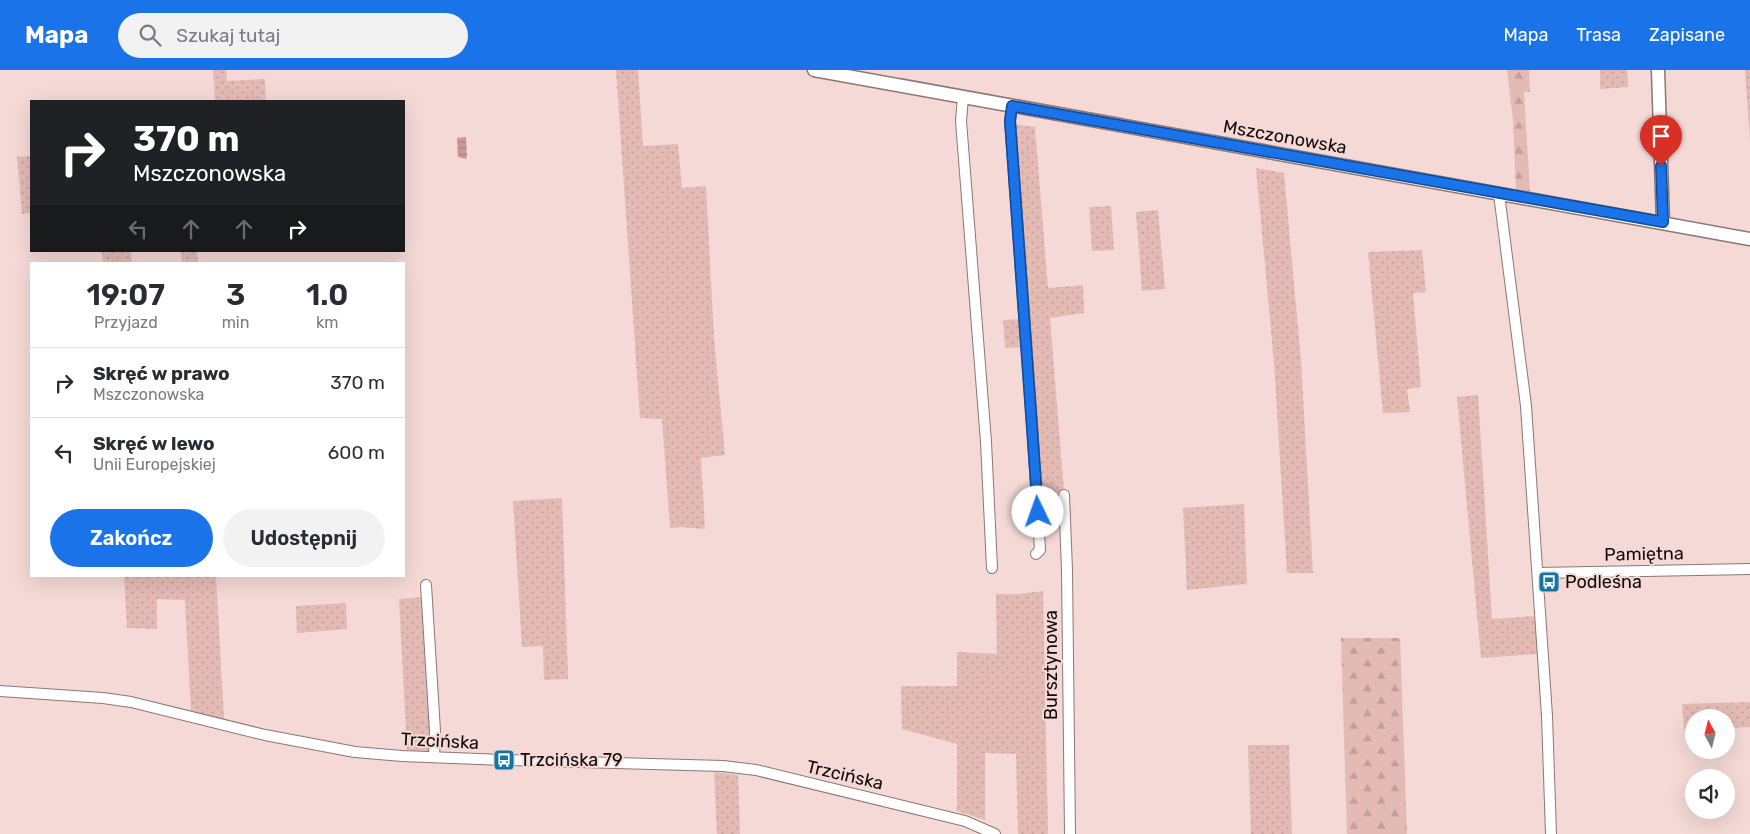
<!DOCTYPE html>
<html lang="pl">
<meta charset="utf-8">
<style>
:root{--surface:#fff;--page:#f2f2f3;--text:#2b2b33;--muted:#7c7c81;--line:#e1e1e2;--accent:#1a73e8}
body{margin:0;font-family:Rubik,sans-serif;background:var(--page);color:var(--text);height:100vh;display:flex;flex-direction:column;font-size:19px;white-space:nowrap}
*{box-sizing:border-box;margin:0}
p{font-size:16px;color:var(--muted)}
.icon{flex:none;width:28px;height:28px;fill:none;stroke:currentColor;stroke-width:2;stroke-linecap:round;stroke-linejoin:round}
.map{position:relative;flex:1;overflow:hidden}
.sheet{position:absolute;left:30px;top:192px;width:375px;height:315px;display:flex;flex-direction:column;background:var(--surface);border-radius:0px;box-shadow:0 5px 20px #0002}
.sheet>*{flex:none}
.banner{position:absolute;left:30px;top:30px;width:375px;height:152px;border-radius:0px;box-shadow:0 5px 20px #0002;background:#202124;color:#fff;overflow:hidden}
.needle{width:32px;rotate:353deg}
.tools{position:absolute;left:1685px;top:639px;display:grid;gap:10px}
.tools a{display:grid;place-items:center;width:50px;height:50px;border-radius:50%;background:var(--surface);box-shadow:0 5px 20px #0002;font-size:25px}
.pin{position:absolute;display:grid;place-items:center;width:42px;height:42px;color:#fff;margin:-51px -21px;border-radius:50% 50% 50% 0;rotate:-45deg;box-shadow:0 0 5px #0007}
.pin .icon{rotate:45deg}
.me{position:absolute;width:55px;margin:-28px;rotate:357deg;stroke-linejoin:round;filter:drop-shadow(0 0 4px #0008)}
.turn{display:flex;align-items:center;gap:18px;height:105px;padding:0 20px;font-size:22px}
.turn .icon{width:65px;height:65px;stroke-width:2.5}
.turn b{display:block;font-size:35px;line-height:42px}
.lanes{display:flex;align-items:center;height:48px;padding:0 20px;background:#0003;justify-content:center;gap:25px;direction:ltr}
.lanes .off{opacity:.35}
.eta{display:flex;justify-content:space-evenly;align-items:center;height:85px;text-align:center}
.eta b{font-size:30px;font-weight:600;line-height:35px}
.cta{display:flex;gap:10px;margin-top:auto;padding:10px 20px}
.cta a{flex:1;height:58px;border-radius:30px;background:var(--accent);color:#fff;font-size:20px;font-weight:600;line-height:58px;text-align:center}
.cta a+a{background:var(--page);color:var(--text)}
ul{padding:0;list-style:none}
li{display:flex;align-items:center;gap:15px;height:70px;padding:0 20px;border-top:1px solid var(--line)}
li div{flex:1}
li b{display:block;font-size:19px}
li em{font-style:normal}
header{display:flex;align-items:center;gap:30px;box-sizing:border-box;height:70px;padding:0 25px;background:var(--accent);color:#fff}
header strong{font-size:24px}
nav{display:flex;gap:28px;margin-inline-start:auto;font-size:18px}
.search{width:350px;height:45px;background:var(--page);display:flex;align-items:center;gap:12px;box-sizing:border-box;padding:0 18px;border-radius:28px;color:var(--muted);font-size:19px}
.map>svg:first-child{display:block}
.grass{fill:url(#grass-dots)}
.forest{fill:url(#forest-firs)}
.water{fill:url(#water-rules)}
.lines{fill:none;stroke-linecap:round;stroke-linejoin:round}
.stream{stroke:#cc9994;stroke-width:2.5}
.minor-casing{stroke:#8e7674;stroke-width:12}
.major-casing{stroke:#8e7674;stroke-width:15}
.minor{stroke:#fff;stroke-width:10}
.major{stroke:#fff;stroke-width:12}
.route-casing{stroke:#114b97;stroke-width:12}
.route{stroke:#1a73e8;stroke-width:9}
.labels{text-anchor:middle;stroke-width:4;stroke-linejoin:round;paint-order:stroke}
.street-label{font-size:18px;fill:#130a0a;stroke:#f4d9d6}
.poi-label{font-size:18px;fill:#130a0a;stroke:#f4d9d6;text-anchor:start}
</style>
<header>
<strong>Mapa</strong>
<div class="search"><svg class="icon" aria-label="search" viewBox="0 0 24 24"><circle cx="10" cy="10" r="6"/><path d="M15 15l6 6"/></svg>Szukaj tutaj</div>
<nav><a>Mapa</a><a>Trasa</a><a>Zapisane</a></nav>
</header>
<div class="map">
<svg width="1750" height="764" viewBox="0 0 1750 764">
<defs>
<pattern id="grass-dots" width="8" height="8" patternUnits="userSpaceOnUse" patternTransform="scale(1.25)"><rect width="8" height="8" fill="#e4bab5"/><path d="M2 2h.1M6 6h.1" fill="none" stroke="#c39f9a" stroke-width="1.8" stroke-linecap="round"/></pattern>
<pattern id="forest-firs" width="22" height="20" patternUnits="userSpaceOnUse" patternTransform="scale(1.25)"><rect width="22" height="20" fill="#e4bab5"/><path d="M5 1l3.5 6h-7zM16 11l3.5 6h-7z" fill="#c39f9a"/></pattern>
<pattern id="water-rules" width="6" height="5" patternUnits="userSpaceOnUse" patternTransform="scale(1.25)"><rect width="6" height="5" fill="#cc9994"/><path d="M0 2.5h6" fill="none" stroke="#ae827e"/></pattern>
</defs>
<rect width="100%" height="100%" fill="#f4d9d6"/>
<g class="grass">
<path d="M213,0H226L227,11L265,9L266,31H215Z"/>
<path d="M616,0H638L643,76L678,74L682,118L706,116L714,268L725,385L701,388L705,459L681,457L670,458L662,349L640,348Z"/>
<path d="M1600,0H1627L1628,17L1600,19Z"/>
<path d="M1745,0H1750V72Z"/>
<path d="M1013,54L1035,57L1048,218L1083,215L1084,243L1050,248L1064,422L1041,423Z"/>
<path d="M31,86V143L22,144L17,87Z"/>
<path d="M1256,98L1284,103L1301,291L1313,503H1287L1274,293Z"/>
<path d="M1111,136L1114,180L1092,181L1089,137Z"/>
<path d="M1158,140L1165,219L1142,221L1136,142Z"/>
<path d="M1422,180L1426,222L1413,223L1421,317L1407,319L1410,342L1383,343L1368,182Z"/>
<path d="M102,181H131L132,194H103Z"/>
<path d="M181,181H197L198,194H182Z"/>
<path d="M1021,249L1023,277L1005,278L1003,250Z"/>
<path d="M1478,325L1492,549L1536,546L1538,584L1481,588L1457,327Z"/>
<path d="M562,428L568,609L544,610L543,576L522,577L513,431Z"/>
<path d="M1244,434L1247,514L1187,520L1183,438Z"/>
<path d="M124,506H216L224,649L191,641L185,530L157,529V559L127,558Z"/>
<path d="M1043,521L1048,764H1018L1016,684L985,683V750L957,741V674L902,659L901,616H957V582L997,584L996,524H1020Z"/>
<path d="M421,527L431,682L407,681L399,529Z"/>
<path d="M346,533L347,559L297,563L296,536Z"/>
<path d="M1750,632V657L1726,658V648H1694V659H1684L1682,634Z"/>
<path d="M1248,675H1289L1292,764H1251Z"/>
<path d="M714,702L738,705L740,764H717Z"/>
</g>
<g class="forest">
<path d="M1507,0H1529L1530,22H1524L1530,122L1516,120L1513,50Z"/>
<path d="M1341,568H1400L1407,764H1347Z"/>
</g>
<path class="water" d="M466,67L467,87L466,89L458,87L457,68Z"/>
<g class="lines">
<path class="stream" d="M901,9L1122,49"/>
<g class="minor-casing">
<g id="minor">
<path d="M963,27L961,51L986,372L992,498"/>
<path d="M1012,35L1010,51L1032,353L1040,480L1036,484"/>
<path d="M1499,124L1526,336L1547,646L1551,764"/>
<path d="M1064,425L1067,500L1070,764"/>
<path d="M1538,503L1750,499"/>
<path d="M426,515L435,661L434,687"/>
<path d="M0,621L103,628L131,632L265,665L355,682L402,686L504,690L723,696L756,700L965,751L995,764"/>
</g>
</g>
<g class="major-casing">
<g id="major">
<path d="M814,0L1750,169"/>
<path d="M1658,0L1663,153"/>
</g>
</g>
<use href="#minor" class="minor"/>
<use href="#major" class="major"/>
</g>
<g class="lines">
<g class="route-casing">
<path id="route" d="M1038,442L1010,51L1012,36L1663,152L1661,96"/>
</g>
<use href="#route" class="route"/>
</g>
<defs>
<g id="bus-square" transform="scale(1.125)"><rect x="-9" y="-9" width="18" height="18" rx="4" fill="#1375a2" stroke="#f4d9d6"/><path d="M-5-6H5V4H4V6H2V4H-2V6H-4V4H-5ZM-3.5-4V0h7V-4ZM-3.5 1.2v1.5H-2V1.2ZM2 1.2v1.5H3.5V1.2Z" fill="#fff"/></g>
</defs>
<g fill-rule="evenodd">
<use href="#bus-square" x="1549" y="512"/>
<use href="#bus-square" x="504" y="690"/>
</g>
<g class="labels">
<g class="street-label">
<text transform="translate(1285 67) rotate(10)" y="6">Mszczonowska</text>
<text transform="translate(1644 484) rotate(-1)" y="6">Pamiętna</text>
<text transform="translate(1051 595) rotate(-90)" y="6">Bursztynowa</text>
<text transform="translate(440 671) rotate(3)" y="6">Trzcińska</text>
<text transform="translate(845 705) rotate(13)" y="6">Trzcińska</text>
</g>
<g class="poi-label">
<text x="1565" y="518">Podleśna</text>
<text x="520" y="696">Trzcińska 79</text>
</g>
</g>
</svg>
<div class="tools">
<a><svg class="needle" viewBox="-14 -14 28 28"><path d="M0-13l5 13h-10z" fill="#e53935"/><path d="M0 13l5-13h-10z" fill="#7c7c81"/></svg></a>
<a><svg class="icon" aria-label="sound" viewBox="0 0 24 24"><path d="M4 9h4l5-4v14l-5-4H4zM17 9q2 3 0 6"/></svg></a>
</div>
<div class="pin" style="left:1661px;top:96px;background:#d93025"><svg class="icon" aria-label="arrive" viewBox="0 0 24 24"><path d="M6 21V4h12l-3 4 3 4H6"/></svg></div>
<svg class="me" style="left:1038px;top:442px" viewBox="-20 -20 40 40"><circle r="19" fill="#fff"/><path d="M0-13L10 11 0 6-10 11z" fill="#1a73e8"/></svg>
<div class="banner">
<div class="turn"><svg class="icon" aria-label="right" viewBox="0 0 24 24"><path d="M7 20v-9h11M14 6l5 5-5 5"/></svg><div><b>370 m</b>Mszczonowska</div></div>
<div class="lanes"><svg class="icon off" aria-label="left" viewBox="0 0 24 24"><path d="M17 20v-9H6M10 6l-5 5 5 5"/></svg><svg class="icon off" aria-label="ahead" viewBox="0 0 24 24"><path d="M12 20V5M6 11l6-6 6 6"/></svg><svg class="icon off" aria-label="ahead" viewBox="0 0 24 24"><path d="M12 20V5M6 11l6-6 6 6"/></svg><svg class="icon" aria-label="right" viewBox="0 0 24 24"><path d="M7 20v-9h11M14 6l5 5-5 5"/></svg></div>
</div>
<section class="sheet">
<div class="eta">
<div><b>19:07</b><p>Przyjazd</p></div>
<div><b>3</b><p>min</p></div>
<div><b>1.0</b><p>km</p></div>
</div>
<ul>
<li><svg class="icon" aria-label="right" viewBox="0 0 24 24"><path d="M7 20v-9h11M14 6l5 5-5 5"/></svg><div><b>Skręć w prawo</b><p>Mszczonowska</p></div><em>370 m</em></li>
<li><svg class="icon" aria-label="left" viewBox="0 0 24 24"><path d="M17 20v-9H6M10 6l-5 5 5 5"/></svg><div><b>Skręć w lewo</b><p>Unii Europejskiej</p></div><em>600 m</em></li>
</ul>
<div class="cta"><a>Zakończ</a><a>Udostępnij</a></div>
</section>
</div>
